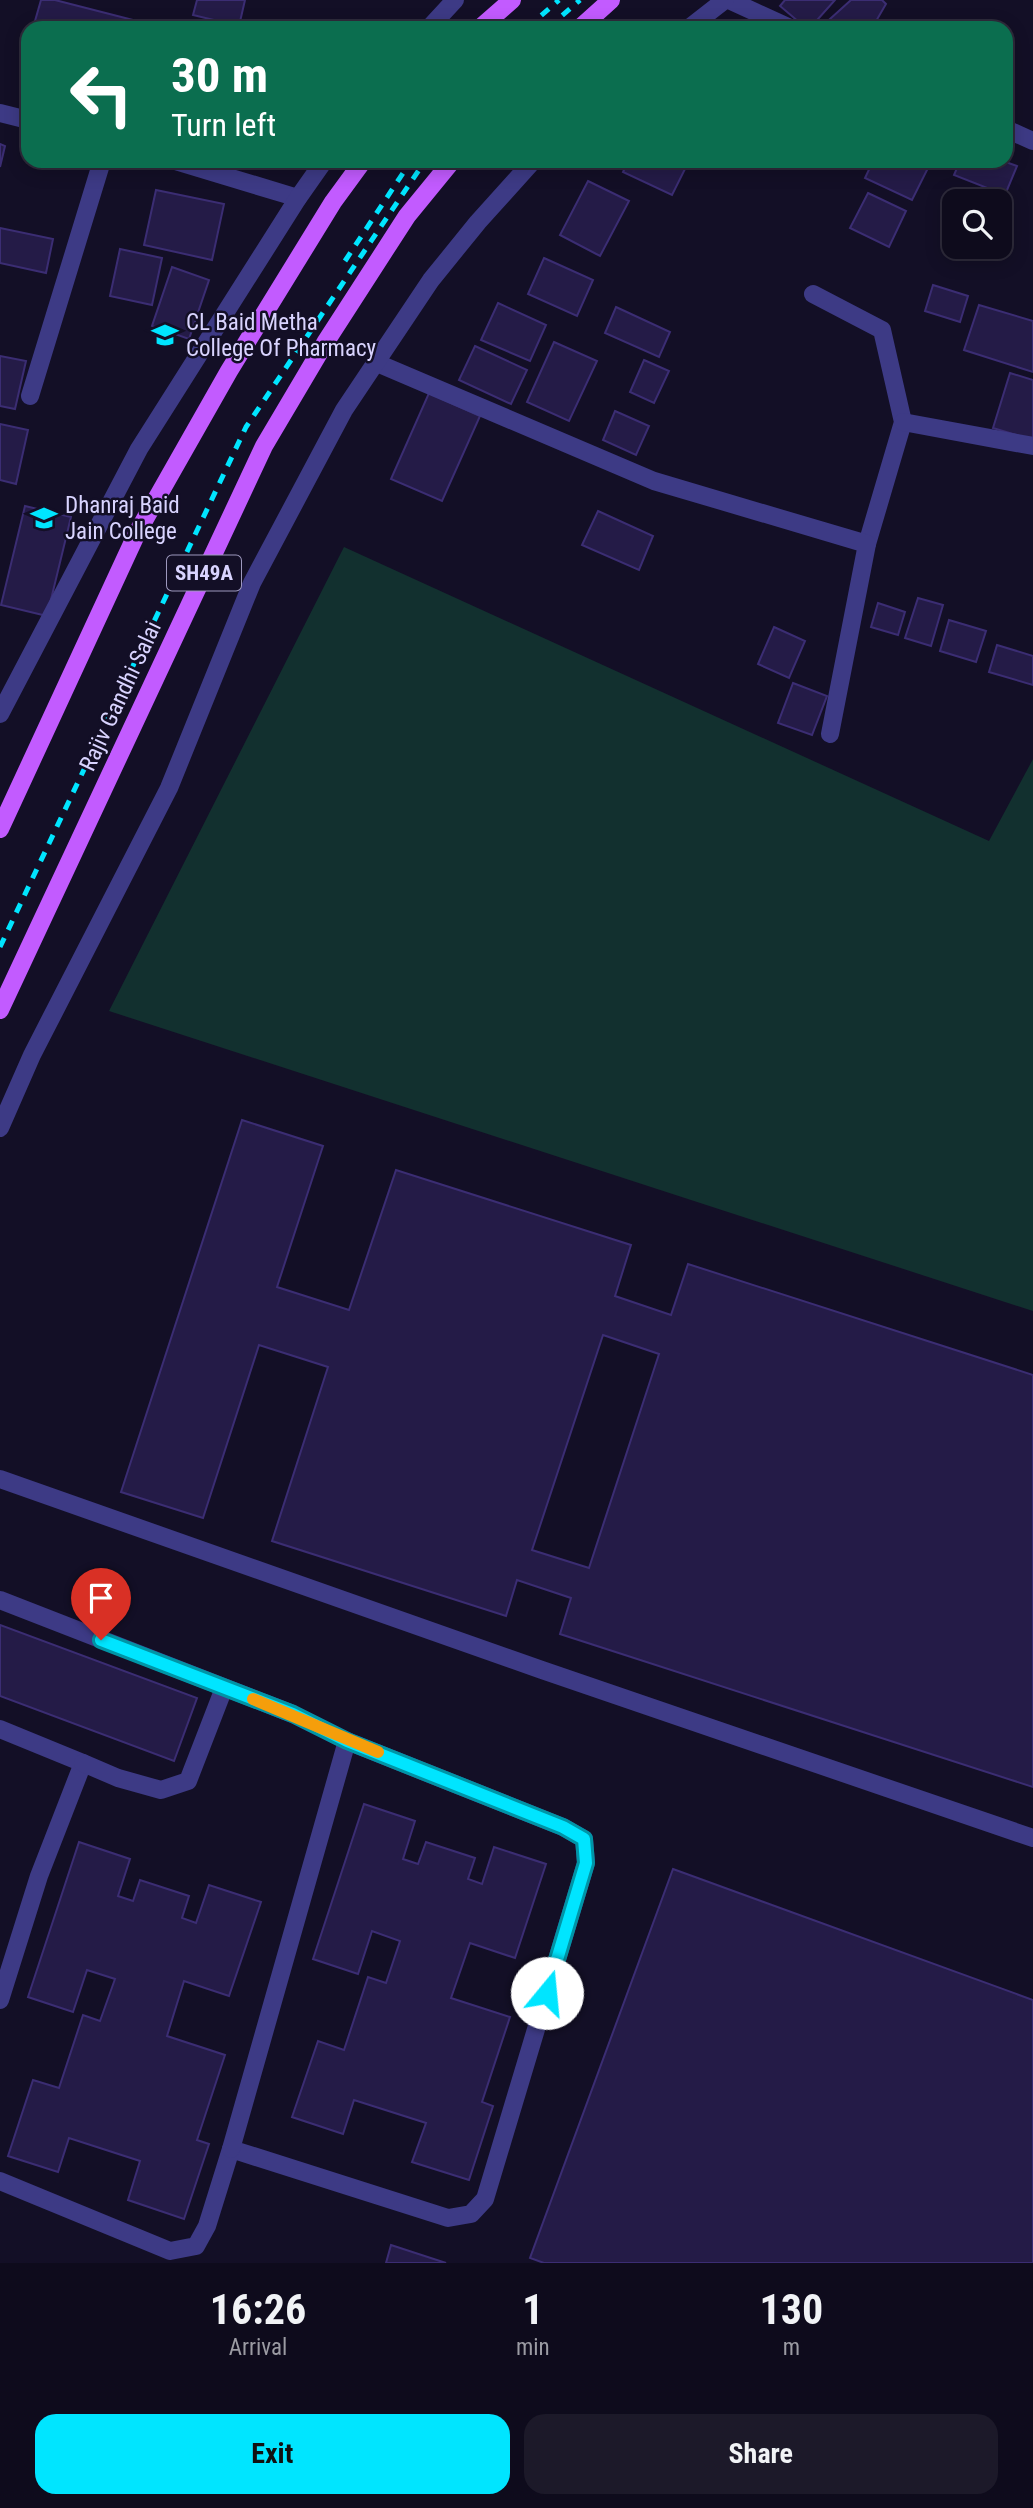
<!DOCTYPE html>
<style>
:root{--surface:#0e0b1c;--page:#1c1929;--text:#f1f3f6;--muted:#9b9ba3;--line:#2e2b3b;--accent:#00e5ff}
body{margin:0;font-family:"Roboto Condensed",sans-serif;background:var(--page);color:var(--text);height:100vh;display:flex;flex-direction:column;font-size:26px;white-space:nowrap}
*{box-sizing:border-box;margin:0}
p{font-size:23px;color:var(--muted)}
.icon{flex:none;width:38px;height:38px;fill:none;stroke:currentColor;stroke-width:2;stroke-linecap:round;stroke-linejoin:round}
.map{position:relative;height:2263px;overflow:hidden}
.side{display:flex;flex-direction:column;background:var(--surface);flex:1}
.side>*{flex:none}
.guide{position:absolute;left:21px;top:21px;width:992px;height:147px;border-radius:21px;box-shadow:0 4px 18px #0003,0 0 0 2px var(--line);background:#0b6e4f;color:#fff;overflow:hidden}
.buttons{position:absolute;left:942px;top:189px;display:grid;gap:14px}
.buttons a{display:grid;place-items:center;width:70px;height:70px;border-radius:14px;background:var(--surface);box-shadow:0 4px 18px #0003,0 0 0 2px var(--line);font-size:35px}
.pin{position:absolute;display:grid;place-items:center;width:60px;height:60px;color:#fff;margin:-72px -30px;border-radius:50% 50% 50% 0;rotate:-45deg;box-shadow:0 0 7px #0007}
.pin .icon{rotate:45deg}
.me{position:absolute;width:77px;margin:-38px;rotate:17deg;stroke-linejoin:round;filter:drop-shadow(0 0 5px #0008)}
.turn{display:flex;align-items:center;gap:24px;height:147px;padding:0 35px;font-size:32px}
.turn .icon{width:91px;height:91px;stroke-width:2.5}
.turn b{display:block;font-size:49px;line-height:60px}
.eta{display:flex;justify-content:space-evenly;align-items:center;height:119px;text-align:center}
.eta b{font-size:42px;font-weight:700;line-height:49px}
.cta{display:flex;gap:14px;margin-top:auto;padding:14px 35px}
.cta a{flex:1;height:80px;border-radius:21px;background:var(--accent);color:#111;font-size:28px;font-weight:700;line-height:80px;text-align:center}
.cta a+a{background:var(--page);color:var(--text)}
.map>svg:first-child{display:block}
.green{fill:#12302f}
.building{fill:#241b47;stroke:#3b2d73;stroke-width:2;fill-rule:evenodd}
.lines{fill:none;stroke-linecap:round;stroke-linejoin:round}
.minor{stroke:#3d3a85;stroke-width:18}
.major{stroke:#c25bff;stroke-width:18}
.rail{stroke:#00e5ff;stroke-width:5;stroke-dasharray:10 9;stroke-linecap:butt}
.route-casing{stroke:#0095a6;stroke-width:18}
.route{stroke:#00e5ff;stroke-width:12}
.slow{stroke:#f59e0b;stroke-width:12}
.labels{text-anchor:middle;stroke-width:5;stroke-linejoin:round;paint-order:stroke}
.shield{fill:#130f26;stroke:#9e99be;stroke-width:2}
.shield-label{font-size:21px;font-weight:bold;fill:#d9d4ff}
.poi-label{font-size:23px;fill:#d9d4ff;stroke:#130f26;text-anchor:start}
.street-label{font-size:23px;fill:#d9d4ff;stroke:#130f26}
</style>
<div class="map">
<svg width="1033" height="2263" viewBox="0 0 1033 2263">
<rect width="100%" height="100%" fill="#130f26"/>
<path class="green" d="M344,547L989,841L1033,759V1311L109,1011Z"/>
<g class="building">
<path d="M41,0H55L133,20L131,28H33Z"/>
<path d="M197,0H245L239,26L193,15Z"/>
<path d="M785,0H835L810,28H806L780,6Z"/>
<path d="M851,0H882L886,4L872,28H820Z"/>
<path d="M28,50V81L21,79Z"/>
<path d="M0,144L5,146L0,167Z"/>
<path d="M283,161H304L303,166Z"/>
<path d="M628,161H669L685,169L672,195L623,172Z"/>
<path d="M873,161H913L928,168L912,200L865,178Z"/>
<path d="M960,161H1003L1017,166L1005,195L954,175Z"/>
<path d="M588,181L629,201L600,256L560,235Z"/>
<path d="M156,190L224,204L212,260L144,245Z"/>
<path d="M868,193L906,211L889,247L850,228Z"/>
<path d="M977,195L993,201H974Z"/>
<path d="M999,204L1008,207L999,229Z"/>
<path d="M0,228L53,239L46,273L0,263Z"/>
<path d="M120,249L162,258L152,305L110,296Z"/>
<path d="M544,258L593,280L577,316L528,294Z"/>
<path d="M172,267L209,280L189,339L152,326Z"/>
<path d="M933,285L968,296L960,322L925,311Z"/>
<path d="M498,303L546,325L530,361L481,340Z"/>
<path d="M979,305L1033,321V372L964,350Z"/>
<path d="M616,307L670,332L659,357L605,333Z"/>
<path d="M554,342L597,361L569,421L527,402Z"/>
<path d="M475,346L527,370L511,404L459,380Z"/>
<path d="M0,356L26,361L15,409L0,406Z"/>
<path d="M644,360L669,371L654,403L630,392Z"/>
<path d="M1010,373L1033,380V440L993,428Z"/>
<path d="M429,393L480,416L442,501L391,479Z"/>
<path d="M615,411L649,426L636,455L603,440Z"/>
<path d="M0,424L28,430L16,484L0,480Z"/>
<path d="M25,506L71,517L47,616L1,605Z"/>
<path d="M598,511L653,536L639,570L582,545Z"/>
<path d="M918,598L943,605L931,646L905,638Z"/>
<path d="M878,603L905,612L898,635L871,627Z"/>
<path d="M949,620L986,631L976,662L940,651Z"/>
<path d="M774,627L805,641L789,678L758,664Z"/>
<path d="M997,645L1033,656V685L989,672Z"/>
<path d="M793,683L827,696L812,735L778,723Z"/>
<path d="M242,1120L323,1146L277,1287L349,1310L396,1170L631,1245L615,1296L671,1315L688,1264L1033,1375V1787L560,1634L571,1598L517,1580L506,1616L272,1541L328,1367L259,1345L203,1518L121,1492ZM603,1335L659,1354L589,1568L532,1550Z"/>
<path d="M0,1625L197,1698L174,1761L0,1696Z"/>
<path d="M364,1804L415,1821L403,1859L418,1864L426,1842L475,1858L468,1879L482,1884L494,1847L546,1864L515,1958L470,1943L451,1998L510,2017L482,2102L493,2106L469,2180L412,2162L426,2123L354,2100L343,2134L292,2117L318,2041L344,2050L368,1977L386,1983L400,1941L372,1931L358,1974L313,1959Z"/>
<path d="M79,1842L130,1859L118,1896L133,1901L140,1880L189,1896L182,1918L196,1923L209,1885L261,1902L229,1996L184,1981L167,2036L225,2055L197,2140L209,2144L184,2219L128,2200L140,2161L69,2138L58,2172L8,2156L33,2080L59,2088L83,2015L100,2021L115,1979L87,1970L73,2012L28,1997Z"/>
<path d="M673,1869L1033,2000V2263H544L530,2258Z"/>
<path d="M391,2245L446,2263H386Z"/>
</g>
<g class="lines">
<g class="minor">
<path d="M729,0L790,28"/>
<path d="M429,28L455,0"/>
<path d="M689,28L725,0"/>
<path d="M0,113L28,120"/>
<path d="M1006,129L1033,141"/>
<path d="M175,161L298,198"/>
<path d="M813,294L882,330L903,422L867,544"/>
<path d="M377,363L654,481L867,544L830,734"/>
<path d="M30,396L102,161"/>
<path d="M903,422L1033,446"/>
<path d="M0,714L139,449L298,198L324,161"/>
<path d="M0,1128L32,1055L169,788L252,583L344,410L431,280L478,222L533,161"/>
<path d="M0,1479L542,1670L1033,1838"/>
<path d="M0,1600L293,1714L347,1741L563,1827L584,1839L586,1863L485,2199L471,2214L448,2218L231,2149L207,2226L196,2246L170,2251L0,2181"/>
<path d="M0,1729L83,1763L39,1876L0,2000"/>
<path d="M83,1763L118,1778L161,1790L188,1781L224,1688"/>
<path d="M231,2149L347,1741"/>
</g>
<g class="major">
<path d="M480,28L512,0"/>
<path d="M580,28L611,0"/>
<path d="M0,829L137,533L229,371L333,202L363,161"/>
<path d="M0,1010L264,446L325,343L407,216L452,161"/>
</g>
<g class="rail">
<path d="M527,28L559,0"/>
<path d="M548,28L580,0"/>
<path d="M345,261L411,161"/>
<path d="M0,947L246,427L425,161"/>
</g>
</g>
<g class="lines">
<g class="route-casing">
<path id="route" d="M101,1640L293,1714L347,1741L563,1827L584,1839L586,1863L547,1993"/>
</g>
<use href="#route" class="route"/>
<path class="slow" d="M253,1699L378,1752"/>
</g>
<defs>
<g id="school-bare" transform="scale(2.1)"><path d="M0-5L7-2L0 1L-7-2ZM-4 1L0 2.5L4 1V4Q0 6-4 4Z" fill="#00e5ff" stroke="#130f26" stroke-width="2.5" paint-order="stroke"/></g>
</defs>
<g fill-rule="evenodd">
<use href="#school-bare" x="165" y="335"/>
<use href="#school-bare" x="44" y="518"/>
</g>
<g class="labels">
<rect class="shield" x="167" y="555.5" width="74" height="35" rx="5"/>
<g class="shield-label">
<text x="204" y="580">SH49A</text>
</g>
<g class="poi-label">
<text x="186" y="330">CL Baid Metha<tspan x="186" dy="26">College Of Pharmacy</tspan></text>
<text x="65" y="513">Dhanraj Baid<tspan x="65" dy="26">Jain College</tspan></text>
</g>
<g class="street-label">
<text transform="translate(120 696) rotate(-65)" y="8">Rajiv Gandhi Salai</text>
</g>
</g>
</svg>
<div class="buttons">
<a><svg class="icon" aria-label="search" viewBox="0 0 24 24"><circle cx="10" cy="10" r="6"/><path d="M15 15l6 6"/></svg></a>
</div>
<div class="pin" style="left:101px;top:1640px;background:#d93025"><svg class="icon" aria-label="arrive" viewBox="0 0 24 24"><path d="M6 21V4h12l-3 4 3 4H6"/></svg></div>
<svg class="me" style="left:547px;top:1993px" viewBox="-20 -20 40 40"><circle r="19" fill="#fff"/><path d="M0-13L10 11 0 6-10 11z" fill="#00e5ff"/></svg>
<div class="guide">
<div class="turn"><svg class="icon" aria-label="left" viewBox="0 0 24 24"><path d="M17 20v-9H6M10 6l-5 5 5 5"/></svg><div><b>30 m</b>Turn left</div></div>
</div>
</div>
<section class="side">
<div class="eta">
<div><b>16:26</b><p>Arrival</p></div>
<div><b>1</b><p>min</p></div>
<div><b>130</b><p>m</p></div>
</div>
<div class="cta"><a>Exit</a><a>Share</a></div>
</section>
